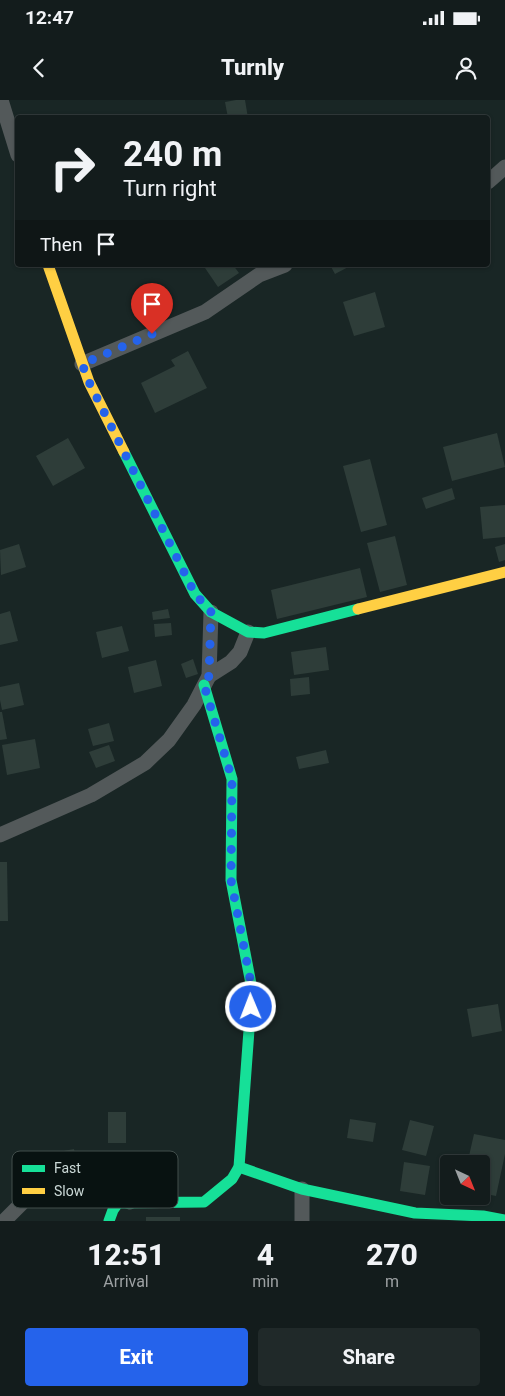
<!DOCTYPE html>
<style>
:root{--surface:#131c1c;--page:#202929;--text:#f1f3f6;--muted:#9da1a3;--line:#323a3b;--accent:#2563eb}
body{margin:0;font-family:Roboto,sans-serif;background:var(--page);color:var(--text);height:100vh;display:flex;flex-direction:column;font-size:19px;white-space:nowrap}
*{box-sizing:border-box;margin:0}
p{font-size:16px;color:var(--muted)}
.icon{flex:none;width:28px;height:28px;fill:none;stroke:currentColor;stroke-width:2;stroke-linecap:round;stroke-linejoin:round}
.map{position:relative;height:1121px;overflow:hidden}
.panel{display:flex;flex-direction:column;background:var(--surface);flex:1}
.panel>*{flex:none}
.hud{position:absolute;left:15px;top:15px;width:475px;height:152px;border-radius:5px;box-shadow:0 1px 4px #0004,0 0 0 1px var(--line);background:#131c1c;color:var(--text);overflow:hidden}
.needle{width:32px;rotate:137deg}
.tools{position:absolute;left:440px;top:1055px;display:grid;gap:10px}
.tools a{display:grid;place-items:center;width:50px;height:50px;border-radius:5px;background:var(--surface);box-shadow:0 1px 4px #0004,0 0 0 1px var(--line);font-size:25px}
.pin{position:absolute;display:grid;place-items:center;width:42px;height:42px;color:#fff;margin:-51px -21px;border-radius:50% 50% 50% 0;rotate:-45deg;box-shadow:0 0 5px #0007}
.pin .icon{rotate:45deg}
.me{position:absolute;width:55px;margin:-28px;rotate:359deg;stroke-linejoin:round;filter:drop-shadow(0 0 4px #0008)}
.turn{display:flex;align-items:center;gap:18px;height:105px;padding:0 25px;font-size:22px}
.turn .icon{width:65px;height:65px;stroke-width:2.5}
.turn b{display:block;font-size:35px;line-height:42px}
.then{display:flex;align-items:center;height:48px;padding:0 25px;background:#0003;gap:10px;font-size:19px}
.eta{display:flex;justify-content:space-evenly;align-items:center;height:85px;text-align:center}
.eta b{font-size:30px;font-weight:800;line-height:35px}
.primary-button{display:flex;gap:10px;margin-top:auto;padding:10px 25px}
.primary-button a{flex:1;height:58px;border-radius:5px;background:var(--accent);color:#fff;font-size:20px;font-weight:800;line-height:58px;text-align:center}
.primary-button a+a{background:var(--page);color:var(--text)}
.status{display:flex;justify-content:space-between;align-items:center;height:35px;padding:0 25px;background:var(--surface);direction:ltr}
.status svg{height:14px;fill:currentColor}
header{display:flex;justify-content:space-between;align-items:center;height:65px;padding:0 25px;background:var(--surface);font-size:22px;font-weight:800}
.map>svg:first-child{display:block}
.building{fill:#2e3d39}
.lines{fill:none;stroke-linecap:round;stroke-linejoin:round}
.street{stroke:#53595a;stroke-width:15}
.fast{stroke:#16e098;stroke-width:11}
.slow{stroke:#ffcf43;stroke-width:11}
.route{stroke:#2563eb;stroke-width:9;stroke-dasharray:0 16.2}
.key{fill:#081211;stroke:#424e4c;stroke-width:1}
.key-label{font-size:14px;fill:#cbd9d7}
</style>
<div class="status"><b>12:47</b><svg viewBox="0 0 49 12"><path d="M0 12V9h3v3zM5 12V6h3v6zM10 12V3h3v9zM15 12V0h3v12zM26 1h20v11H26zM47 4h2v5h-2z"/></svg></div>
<header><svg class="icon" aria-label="back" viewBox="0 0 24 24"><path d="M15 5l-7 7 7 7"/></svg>Turnly<svg class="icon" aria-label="person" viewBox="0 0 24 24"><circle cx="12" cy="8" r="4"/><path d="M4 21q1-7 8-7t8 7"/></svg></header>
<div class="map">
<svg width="505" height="1121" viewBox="0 0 505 1121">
<rect width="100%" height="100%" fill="#192625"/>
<g class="building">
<path d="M236,0H245L248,18H228L225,2Z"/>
<path d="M203,165H233L239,173L218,187Z"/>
<path d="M330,165H352L335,174Z"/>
<path d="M375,192L385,227L354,236L343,202Z"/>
<path d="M188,251L207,288L155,313L141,283L175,266L171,260Z"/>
<path d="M497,333L505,367L452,381L443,347Z"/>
<path d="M68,338L85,368L53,386L36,356Z"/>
<path d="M370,359L387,425L361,432L343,366Z"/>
<path d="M452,388L455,399L426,409L422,398Z"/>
<path d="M505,405V437L483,439L480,407Z"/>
<path d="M395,436L407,485L380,492L367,443Z"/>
<path d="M19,444L26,467L1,475L0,450Z"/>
<path d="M505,444V460L499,462L495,447Z"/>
<path d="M360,468L367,497L277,519L271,490Z"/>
<path d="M168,509L170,518L153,520L152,512Z"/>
<path d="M10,511L18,541L0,545V514Z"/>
<path d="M171,523L172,535L155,537L154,524Z"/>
<path d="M122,526L129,551L102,558L96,532Z"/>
<path d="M326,547L329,570L294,575L291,552Z"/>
<path d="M193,559L198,574L186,578L181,564Z"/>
<path d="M156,560L162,586L134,593L128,567Z"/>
<path d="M309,577L310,594L291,596L290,579Z"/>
<path d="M19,583L24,605L2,610L0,600V587Z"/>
<path d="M0,612H2L7,639L0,640Z"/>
<path d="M109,623L114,641L93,646L88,629Z"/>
<path d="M35,639L40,668L7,675L2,645Z"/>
<path d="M109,645L115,661L96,668L89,652Z"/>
<path d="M326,650L329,663L299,669L296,657Z"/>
<path d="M0,762H7L8,821H0Z"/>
<path d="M498,904L502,931L472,937L467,909Z"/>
<rect x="108" y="1012" width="18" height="31"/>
<path d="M350,1019L376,1023L373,1042L347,1038Z"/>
<path d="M410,1020L434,1026L426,1056L402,1050Z"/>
<path d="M474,1034L505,1040V1054L496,1096L481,1093V1064H462L465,1055L469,1056Z"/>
<path d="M74,1049L77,1063L51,1069L48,1054Z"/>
<path d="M404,1062L430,1066L425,1095L400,1091Z"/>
<rect x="146" y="1117" width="34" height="4"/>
</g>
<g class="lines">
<g class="street">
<path d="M1,0L18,55"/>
<path d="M488,82L505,67"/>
<path d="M82,264L205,212L259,175L285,165"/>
<path d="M209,576L231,562L240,552L248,532"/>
<path d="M0,735L91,695L145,663L169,640L194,605L209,576L211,512"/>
<path d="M4,1121L26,1099L72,1080L130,1102"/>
<path d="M302,1121V1089"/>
</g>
<g class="fast">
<path d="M124,352L195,494L211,512L248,532L264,533L358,509"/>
<path d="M239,1067L302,1089L415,1113L483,1116L505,1120"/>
<path d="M109,1121L113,1110L118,1103L204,1102L232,1079L239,1067L252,889L231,780L232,679L204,585"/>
</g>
<g class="slow">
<path d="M48,165L89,282L124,352"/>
<path d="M358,509L505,472"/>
</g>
</g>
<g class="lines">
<path class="route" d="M152,234L82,264L89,282L195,494L211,512L209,576L204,585L232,679L231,780L252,889L251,907"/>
</g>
<rect x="12" y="1051" width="166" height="57" rx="8" class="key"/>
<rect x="22" y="1065" width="23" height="7" fill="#16e098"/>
<rect x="22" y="1088" width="23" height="6" fill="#ffcf43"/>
<g class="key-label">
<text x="54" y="1073">Fast</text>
<text x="54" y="1096">Slow</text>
</g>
</svg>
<div class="tools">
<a><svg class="needle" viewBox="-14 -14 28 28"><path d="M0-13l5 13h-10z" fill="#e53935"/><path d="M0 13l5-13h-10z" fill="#9da1a3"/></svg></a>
</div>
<div class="pin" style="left:152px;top:234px;background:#d93025"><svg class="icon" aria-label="arrive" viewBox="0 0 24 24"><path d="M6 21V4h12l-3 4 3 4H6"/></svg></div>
<svg class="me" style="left:251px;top:907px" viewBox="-20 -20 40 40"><circle r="17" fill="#2563eb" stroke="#fff" stroke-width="3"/><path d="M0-11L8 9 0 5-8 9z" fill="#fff"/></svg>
<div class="hud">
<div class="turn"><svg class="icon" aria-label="right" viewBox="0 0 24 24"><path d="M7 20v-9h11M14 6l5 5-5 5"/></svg><div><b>240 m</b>Turn right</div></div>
<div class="then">Then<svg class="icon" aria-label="arrive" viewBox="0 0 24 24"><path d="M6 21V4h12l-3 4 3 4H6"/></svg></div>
</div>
</div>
<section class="panel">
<div class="eta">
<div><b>12:51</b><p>Arrival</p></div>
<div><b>4</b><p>min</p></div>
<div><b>270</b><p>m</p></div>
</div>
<div class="primary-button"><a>Exit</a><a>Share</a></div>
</section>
